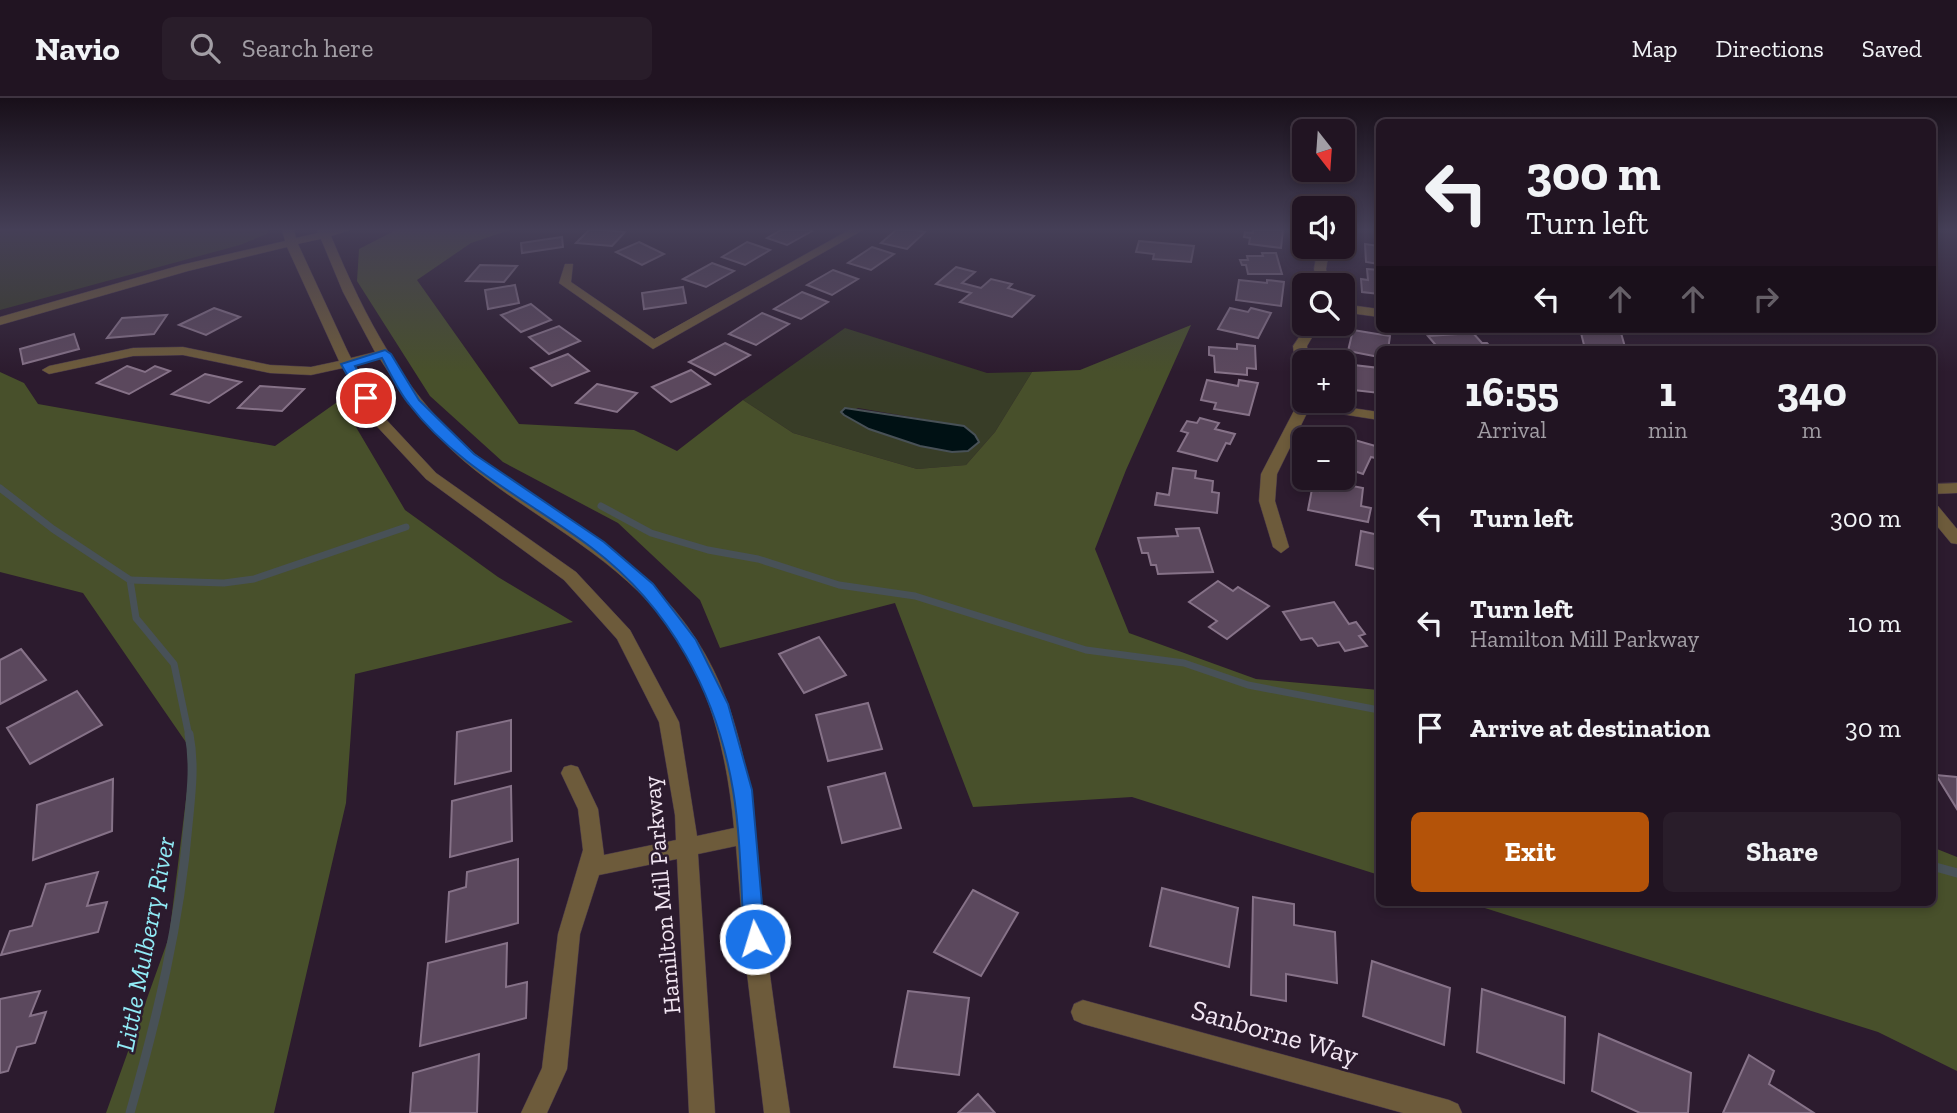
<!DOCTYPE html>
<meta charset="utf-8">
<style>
:root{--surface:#211422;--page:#291d2a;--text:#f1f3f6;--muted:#a29ea5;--line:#3e3340;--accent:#b45309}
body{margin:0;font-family:"Zilla Slab",serif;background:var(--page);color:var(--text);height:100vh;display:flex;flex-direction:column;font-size:26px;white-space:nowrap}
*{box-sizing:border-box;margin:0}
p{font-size:23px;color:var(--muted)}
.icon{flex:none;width:38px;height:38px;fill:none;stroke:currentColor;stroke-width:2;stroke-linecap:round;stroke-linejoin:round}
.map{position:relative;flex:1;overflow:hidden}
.details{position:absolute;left:1376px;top:248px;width:560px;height:560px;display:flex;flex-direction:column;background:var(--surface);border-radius:10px;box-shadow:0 4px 10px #0003,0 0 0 2px var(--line)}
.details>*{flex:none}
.guide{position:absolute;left:1376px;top:21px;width:560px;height:214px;border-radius:10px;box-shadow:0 4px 10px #0003,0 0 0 2px var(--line);background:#211422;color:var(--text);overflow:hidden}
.needle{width:46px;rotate:163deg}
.fabs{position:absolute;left:1292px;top:21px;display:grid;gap:14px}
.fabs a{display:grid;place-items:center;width:63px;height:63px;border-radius:10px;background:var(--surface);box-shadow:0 4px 10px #0003,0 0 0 2px var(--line);font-size:35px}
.pin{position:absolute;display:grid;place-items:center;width:60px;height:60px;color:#fff;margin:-30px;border:4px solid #fff;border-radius:50%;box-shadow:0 2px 7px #0007}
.me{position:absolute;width:77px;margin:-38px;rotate:355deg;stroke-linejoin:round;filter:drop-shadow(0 0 5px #0008)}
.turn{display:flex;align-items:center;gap:24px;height:147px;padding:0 35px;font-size:32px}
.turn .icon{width:91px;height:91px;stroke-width:2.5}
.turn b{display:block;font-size:49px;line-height:60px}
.lanes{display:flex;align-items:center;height:66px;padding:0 35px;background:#0003;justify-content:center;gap:35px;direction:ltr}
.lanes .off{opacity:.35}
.eta{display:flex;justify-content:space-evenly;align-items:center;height:119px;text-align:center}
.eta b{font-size:42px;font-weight:800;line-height:49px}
.button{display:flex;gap:14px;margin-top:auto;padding:14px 35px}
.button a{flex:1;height:80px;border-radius:10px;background:var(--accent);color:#fff;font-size:28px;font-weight:800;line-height:80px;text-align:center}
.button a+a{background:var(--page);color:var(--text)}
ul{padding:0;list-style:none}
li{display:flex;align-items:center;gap:21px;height:105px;padding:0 35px}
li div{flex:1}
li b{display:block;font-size:26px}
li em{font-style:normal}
header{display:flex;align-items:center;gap:42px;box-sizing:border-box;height:98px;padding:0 35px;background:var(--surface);border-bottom:2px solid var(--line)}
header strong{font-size:33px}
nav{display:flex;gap:38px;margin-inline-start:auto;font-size:24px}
.search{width:490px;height:63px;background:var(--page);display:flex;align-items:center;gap:18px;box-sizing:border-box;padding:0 24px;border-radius:10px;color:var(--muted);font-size:26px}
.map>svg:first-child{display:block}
.green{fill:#383d27;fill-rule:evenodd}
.forest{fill:#48502b}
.water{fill:#001114;stroke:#485157;stroke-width:2}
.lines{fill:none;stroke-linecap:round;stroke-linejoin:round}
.stream-far1{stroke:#485157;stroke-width:7}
.stream{stroke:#485157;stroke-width:9}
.building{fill:#5b485d;stroke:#867288;stroke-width:2}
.minor-casing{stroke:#483749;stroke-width:1}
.minor{fill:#6d5b3b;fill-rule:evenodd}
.route{fill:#1a73e8;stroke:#114b97;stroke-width:2}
.labels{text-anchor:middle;stroke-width:5;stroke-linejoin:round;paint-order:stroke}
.street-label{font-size:24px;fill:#f1e5f2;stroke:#2c1b2e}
.water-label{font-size:26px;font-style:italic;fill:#91ebf6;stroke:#2c1b2e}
.near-street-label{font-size:28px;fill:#f1e5f2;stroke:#2c1b2e}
</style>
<header>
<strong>Navio</strong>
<div class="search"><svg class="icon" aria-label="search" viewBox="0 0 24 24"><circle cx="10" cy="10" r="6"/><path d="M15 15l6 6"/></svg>Search here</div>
<nav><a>Map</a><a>Directions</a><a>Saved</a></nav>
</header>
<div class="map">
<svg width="1957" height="1015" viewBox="0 0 1957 1015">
<rect width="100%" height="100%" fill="#2c1b2e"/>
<g class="green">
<path d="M0,132H267L269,135L240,147L0,212Z"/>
<path d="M845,230L987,275L1032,274L995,334L966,367L917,371L793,335L743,302ZM858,310L964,328L844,317Z"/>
</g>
<g class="forest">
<path d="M396,132H510L471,145L417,182L519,326L634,332L677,353L743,302L793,335L917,371L966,367L995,334L1032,274L1080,272L1191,227L1126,372L1095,451L1129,535L1256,581L1379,592V777L1132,699L973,709L895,505L720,550L700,502L618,425L503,364L430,298L357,183L359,151Z"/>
<path d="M0,274L24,285L38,306L275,348L340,302L405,412L498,479L573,524L355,576L346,705L274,1015H106L169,839L192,653L83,495L0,474Z"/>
<path d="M1932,749L1957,759V973L1878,934L1469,805H1932Z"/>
</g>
<path class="water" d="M845,310L964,328L975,337L979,344L968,353L952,354L920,348L869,331L844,317L841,314Z"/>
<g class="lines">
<g class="stream-far1">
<path d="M0,390L53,431L130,482L136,520L174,566L189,638"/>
<path d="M601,408L651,435L708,452L758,461L839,487L915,498L1086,552L1184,565L1248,587L1379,612"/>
<path d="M130,482L224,485L254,481L406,429"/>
</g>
<g class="stream">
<path d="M1932,768L1957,775"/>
<path d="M130,1015C157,920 180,825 188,727C191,696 195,667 189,636"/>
</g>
</g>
<g class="building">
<path d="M589,132H601L625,134L612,148L576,145Z"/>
<path d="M781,132H810L812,133L787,147L767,140Z"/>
<path d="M896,132H914L925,134L907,151L881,145Z"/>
<path d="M1253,132H1283L1281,150L1249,146L1250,140L1244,139L1245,134L1253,135Z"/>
<path d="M562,139L563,149L522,155L521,145Z"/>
<path d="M1139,143L1194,148L1191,164L1153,161L1154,156L1136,154Z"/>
<path d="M639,144L664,156L642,167L616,154Z"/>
<path d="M747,144L770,152L745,167L722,159Z"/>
<path d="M1365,146L1379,148V166L1366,164Z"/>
<path d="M872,149L894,156L871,172L848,165Z"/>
<path d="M1262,155H1276L1282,176H1248L1246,167H1242L1240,162H1248L1247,158H1263Z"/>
<path d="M712,165L734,173L706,189L683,181Z"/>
<path d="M480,167L517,168L504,184L466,183Z"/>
<path d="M956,169L975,174L962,185L981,190L991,181L1012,186L1008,190L1034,198L1012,219L960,204L971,195L936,186Z"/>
<path d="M1367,171L1379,172V196L1362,194L1361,181L1368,182Z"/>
<path d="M833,172L858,181L832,197L807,187Z"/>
<path d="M1239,182L1267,185V182L1284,184L1281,208L1236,202Z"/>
<path d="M515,187L519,205L488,211L485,192Z"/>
<path d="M683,189L686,205L644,211L642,195Z"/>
<path d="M802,194L828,204L801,221L774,211Z"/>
<path d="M531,206L551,222L521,234L501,217Z"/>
<path d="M214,210L240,219L206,237L179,227Z"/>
<path d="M1230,210L1248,214L1251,210L1271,215L1258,240L1218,231Z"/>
<path d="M762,215L789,226L756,247L729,236Z"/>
<path d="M167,217L154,236L107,240L122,220Z"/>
<path d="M559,228L580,243L549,256L529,239Z"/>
<path d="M1580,231L1621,235L1625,249L1633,252L1585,251Z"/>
<path d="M1353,232L1390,238L1388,252H1379V259L1348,253Z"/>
<path d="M1473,235L1482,245H1487L1493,252H1440L1428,238Z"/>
<path d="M74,236L79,251L23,266L20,251Z"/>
<path d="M725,245L750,257L715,277L689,264Z"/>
<path d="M1237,246L1255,248L1256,271L1247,270V277L1215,274L1214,258L1209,257V249L1237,251Z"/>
<path d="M1516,247H1562L1566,252H1520Z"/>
<path d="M568,256L589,273L552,288L531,270Z"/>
<path d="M1345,266L1379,270V295L1345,291Z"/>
<path d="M127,268L145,274L155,268L170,273L129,296L97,285Z"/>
<path d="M691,272L710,286L671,304L652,289Z"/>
<path d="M205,276L241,284L209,305L172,296Z"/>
<path d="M1207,282L1238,288L1239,282L1258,285L1249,317L1214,311L1216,305L1201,302Z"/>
<path d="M597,286L637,295L617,314L576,305Z"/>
<path d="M260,288L304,291L282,313L238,310Z"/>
<path d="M1200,320L1219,325L1215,331L1235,336L1230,346L1226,345L1217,363L1178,353L1188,335L1181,333L1187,323L1197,325Z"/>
<path d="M1337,337L1379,349V361L1371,359L1363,376L1342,369V341H1334Z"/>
<path d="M1173,370L1196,373L1195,380L1213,383L1212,394L1219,395L1217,415L1155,407L1157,395L1169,397Z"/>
<path d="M1322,382L1363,390L1361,408L1371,410L1368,424L1308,412L1312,391L1319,393Z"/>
<path d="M1199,430L1213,474L1158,476L1156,467H1151L1148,455H1142L1138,440L1178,438L1176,431Z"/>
<path d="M1361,433L1379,437V472L1356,467Z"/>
<path d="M1218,483L1233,493L1238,489L1269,508L1227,541L1209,529L1217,523L1189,504Z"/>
<path d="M1334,504L1349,526L1356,524L1365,536L1359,538L1367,548L1345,553L1339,544L1318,548L1312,540L1301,542L1283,514Z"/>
<path d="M819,539L846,577L804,595L779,556Z"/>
<path d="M21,551L46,582L0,606V562Z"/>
<path d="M77,593L102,627L30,666L7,630Z"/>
<path d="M868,605L882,651L828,663L816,617Z"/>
<path d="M511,622V673L455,686L457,634Z"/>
<path d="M885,675L901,730L842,745L828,689Z"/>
<path d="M1936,677L1957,679V711Z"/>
<path d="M113,681L112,733L33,762L37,707Z"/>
<path d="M511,688L512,743L450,759L452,703Z"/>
<path d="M518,761V825L446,844L449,794L466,789L467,774Z"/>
<path d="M98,774L87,808L107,804L98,834L1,857L10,833L32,828L46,786Z"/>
<path d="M1162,790L1238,810L1229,869L1150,848Z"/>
<path d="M973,792L1018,815L981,878L934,854Z"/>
<path d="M1253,799L1294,806V827L1335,834L1337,885L1286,876V903L1251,897Z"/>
<path d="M507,845L506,889L527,884L526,920L420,948L428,865Z"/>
<path d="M1372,863L1450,890L1444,947L1363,918Z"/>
<path d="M1482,891L1565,919L1564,985L1477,954Z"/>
<path d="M40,893L30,918L46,914L35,945L17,949L8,973L0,975V901Z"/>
<path d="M908,893L969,900L959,977L894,969Z"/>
<path d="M1599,936L1691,975L1688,1015H1640L1592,993Z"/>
<path d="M479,956L477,1015H410L413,975Z"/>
<path d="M1749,957L1774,973L1769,986L1814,1015H1723Z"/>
<path d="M978,996L995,1015H958Z"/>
</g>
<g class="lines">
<g class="minor-casing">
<g id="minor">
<path d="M282,132H294L296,140L318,135L317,132H350L331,138C365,220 406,299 475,356C550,419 642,456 696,541C753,629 755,736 765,837C772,896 781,956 790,1015H764L745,859L736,748L698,756L715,1015H689L677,761L599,777L580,836L567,971L547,1015H521L542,970L558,836L583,752L578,711L561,675L564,669L571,667L578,669L598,711L604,757L676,742L675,717L659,624L617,541L564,482L426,381L370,321L343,270L311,277L270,275L183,257L133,258L49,276L42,272L49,268L133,250L183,249L270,267L311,269L339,263L287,149L188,173L0,227V219L181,167L285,143ZM321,141L343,194L375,254L351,260L347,252L298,146ZM380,261C404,299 430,334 464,363C528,417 606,452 660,517C709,576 727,656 734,730L697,738L679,624L630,532L576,474L436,375L381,316L355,267Z"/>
<path d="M849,132H863L653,251L559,185L565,166H573L571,184L654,241Z"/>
<path d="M1318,149H1330L1326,171L1329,187H1317L1314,171Z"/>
<path d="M1342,206L1379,211V219L1342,214Z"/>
<path d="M1308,226H1320L1307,248L1309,264H1304V283L1297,279L1293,248Z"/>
<path d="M1304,299V303L1379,314V322L1309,311L1277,376L1275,403L1289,449L1281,455L1273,449L1259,403L1261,376L1299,303Z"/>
<path d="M1957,385V395L1932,396V386Z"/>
<path d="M1932,407L1938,408L1957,431V446L1951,445L1932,422Z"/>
<path d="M1083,902L1449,1002L1458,1006L1462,1015H1403L1083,926L1074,922L1071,914L1074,906Z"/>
</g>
</g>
<use href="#minor" class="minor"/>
</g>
<linearGradient id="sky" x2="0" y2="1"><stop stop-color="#180f19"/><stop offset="0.48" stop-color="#453f57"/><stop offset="1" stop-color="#453f57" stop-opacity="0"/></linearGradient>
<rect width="1957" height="274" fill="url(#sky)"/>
<path class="route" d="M385,252L391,256L419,302L474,356L604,444L653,486L696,542L728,606L752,692L765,841L762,847L755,850L747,847L744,841C741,792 741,740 733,692C717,596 670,509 592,450C530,403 457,369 409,306C398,293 390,275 382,260L355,268L373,300L371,303H362L341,266Z"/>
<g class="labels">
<g class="street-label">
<text transform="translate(662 797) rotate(-95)" y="8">Hamilton Mill Parkway</text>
</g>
<g class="water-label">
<text transform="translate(145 846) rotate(-79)" y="9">Little Mulberry River</text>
</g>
<g class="near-street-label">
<text transform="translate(1275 934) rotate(16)" y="10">Sanborne Way</text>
</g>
</g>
</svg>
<div class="fabs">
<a><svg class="needle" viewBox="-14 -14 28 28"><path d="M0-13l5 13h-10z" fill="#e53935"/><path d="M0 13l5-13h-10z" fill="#a29ea5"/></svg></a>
<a><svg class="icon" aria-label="sound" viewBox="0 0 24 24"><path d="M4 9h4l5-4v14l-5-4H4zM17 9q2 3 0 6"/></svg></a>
<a><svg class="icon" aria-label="search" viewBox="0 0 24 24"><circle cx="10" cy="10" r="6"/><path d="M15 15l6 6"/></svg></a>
<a>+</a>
<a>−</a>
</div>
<div class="pin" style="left:366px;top:300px;background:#d93025"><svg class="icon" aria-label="arrive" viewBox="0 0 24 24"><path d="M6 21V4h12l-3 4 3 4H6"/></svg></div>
<svg class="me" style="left:755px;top:841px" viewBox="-20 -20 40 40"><circle r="17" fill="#1a73e8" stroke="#fff" stroke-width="3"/><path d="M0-11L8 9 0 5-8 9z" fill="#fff"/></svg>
<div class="guide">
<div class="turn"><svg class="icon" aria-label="left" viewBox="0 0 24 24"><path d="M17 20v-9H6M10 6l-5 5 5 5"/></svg><div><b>300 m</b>Turn left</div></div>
<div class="lanes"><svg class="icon" aria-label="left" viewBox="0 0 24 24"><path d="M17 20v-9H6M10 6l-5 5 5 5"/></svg><svg class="icon off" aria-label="ahead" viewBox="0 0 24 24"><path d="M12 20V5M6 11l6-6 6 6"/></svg><svg class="icon off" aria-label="ahead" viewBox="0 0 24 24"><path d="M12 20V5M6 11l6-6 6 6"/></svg><svg class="icon off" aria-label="right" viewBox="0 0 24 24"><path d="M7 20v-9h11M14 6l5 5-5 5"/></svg></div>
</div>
<section class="details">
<div class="eta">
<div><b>16:55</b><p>Arrival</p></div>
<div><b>1</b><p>min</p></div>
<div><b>340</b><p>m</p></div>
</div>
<ul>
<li><svg class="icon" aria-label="left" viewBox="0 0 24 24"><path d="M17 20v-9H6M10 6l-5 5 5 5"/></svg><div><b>Turn left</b></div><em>300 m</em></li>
<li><svg class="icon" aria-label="left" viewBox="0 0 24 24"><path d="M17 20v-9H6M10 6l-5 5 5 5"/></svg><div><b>Turn left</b><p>Hamilton Mill Parkway</p></div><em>10 m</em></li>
<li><svg class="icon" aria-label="arrive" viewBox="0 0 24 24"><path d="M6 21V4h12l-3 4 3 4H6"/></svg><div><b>Arrive at destination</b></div><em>30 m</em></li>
</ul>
<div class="button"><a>Exit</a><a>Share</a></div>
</section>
</div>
